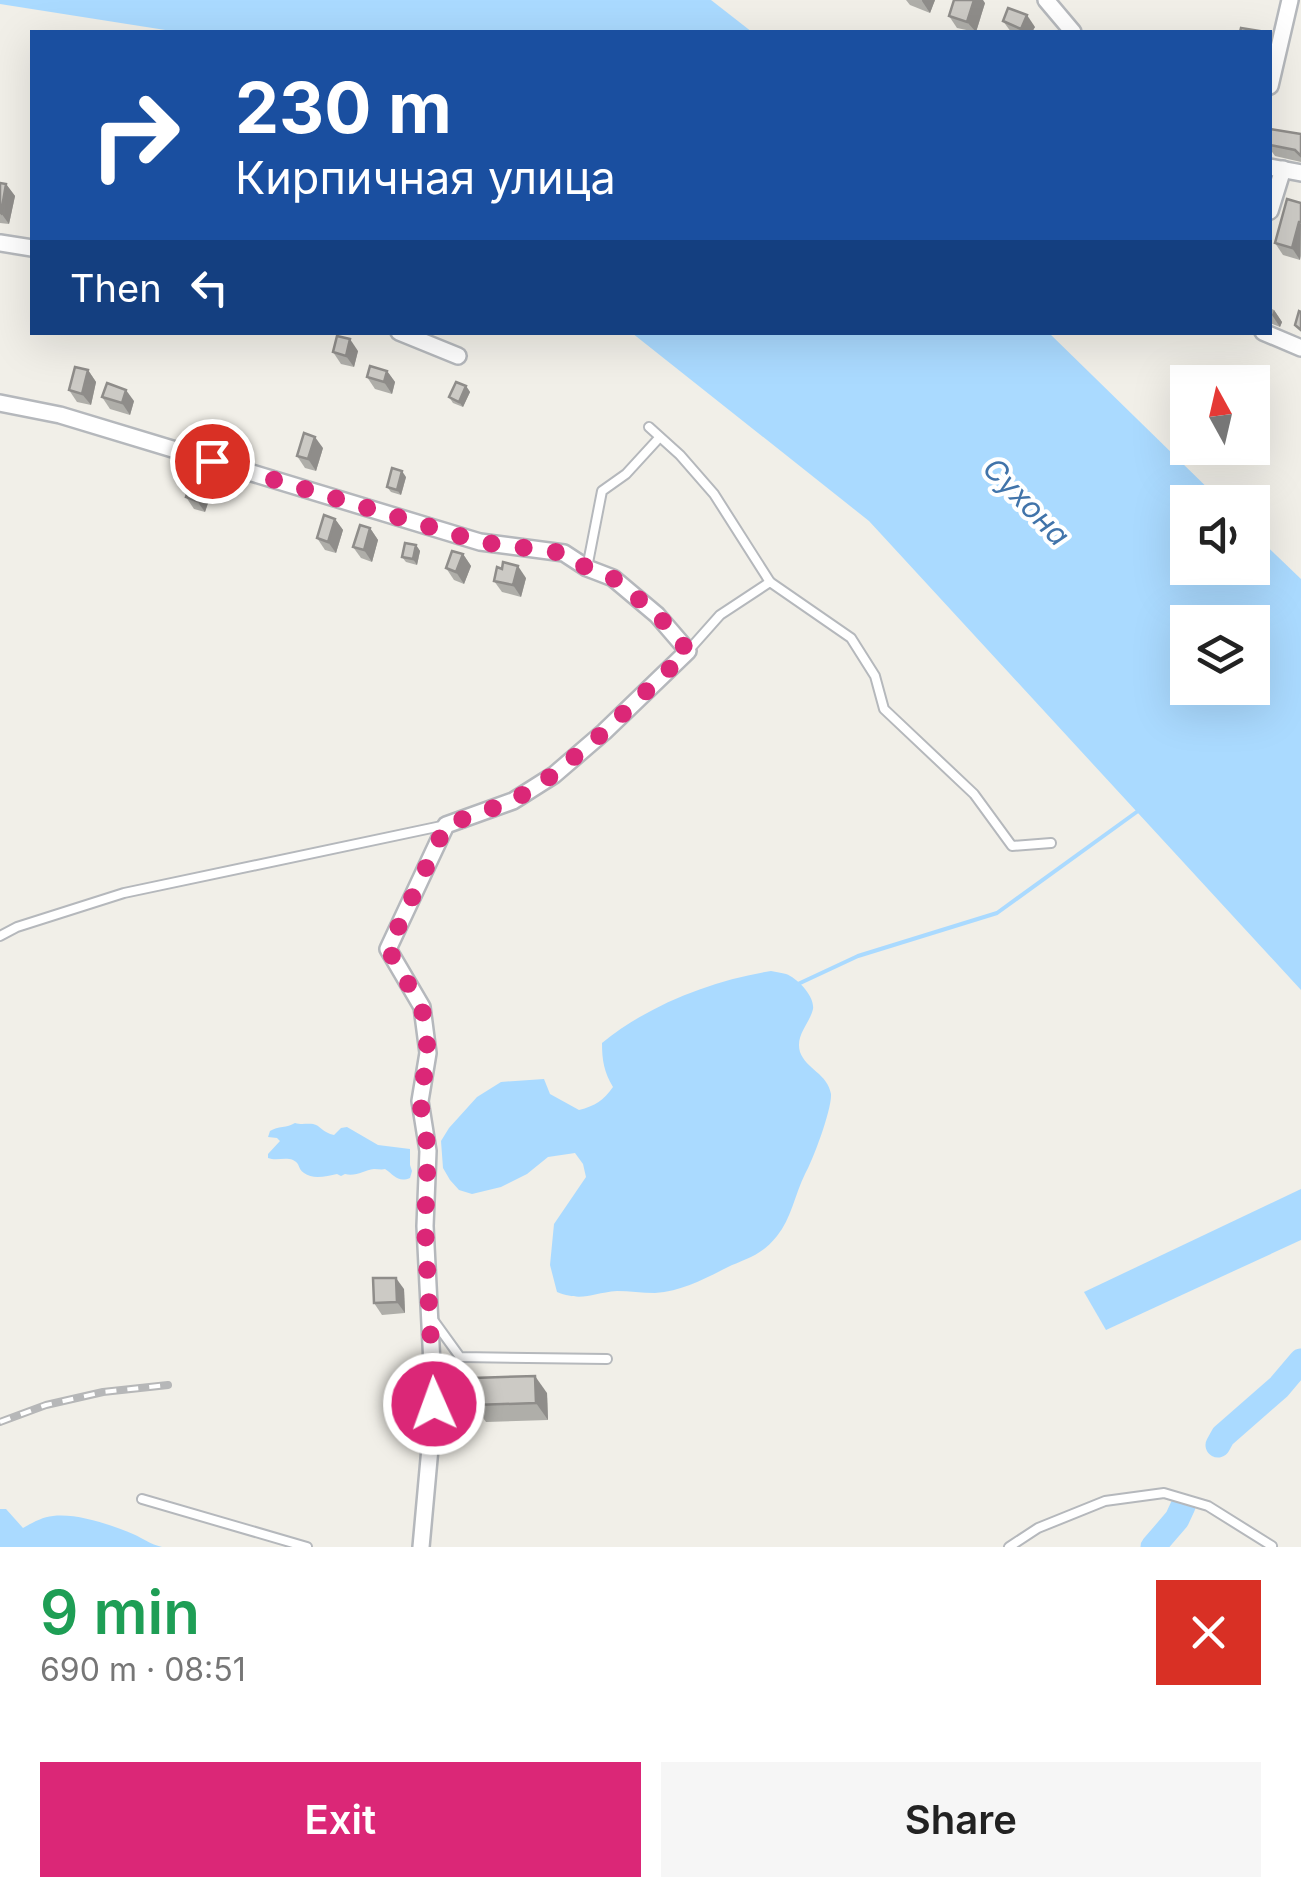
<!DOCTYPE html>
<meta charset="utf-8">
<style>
:root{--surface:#fff;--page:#f6f6f6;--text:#222;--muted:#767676;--accent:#db2777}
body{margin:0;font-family:Inter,sans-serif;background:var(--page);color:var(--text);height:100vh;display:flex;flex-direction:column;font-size:38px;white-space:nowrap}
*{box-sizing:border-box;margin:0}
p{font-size:32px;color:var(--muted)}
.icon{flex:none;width:55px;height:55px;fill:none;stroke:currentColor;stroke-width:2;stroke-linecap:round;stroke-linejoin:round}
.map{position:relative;height:1547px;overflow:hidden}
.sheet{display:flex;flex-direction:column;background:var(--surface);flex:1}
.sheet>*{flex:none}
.guide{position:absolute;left:30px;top:30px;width:1242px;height:305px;border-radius:0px;box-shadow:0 10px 40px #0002;background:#1a4fa0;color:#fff;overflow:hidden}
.needle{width:65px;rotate:352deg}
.tools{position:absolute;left:1170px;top:365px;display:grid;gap:20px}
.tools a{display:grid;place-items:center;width:100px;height:100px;border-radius:0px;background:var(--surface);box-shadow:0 10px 40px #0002;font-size:50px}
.pin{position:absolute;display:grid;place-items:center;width:85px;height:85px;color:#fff;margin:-42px;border:5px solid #fff;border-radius:50%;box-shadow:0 2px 10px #0007}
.me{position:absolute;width:110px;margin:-55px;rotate:358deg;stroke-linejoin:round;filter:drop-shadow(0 0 8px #0008)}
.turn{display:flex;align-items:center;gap:35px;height:210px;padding:0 40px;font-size:45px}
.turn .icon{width:130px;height:130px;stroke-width:2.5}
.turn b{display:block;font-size:70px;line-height:85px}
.then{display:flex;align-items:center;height:95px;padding:0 40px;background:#0003;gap:20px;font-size:38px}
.round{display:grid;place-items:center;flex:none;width:105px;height:105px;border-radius:0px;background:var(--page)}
.summary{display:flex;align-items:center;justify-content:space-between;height:170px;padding:0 40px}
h1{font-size:60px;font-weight:600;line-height:75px;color:#1e9e55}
.primary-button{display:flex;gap:20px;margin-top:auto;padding:20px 40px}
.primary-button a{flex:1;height:115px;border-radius:0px;background:var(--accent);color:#fff;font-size:40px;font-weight:600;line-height:115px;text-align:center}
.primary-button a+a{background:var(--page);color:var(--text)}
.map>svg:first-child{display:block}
.water{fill:#aadaff;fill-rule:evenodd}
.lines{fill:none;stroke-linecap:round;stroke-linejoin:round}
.stream{stroke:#aadaff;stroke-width:4}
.river{stroke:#aadaff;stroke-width:25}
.service-casing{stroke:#b5b8bc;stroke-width:12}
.minor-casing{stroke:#b5b8bc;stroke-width:20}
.service{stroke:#fff;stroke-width:8}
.minor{stroke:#fff;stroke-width:15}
.rail-casing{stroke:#b6b7b8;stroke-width:8}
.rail{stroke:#fff;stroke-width:4;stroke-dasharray:11;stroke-linecap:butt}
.wall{fill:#afaea9}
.shaded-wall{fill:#8f8d8a}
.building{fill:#cccac5;stroke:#8f8d8a;stroke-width:2.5}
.route{stroke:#db2777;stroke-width:18;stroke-dasharray:0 32.4}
.labels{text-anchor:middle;stroke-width:8;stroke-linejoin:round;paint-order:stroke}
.water-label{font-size:30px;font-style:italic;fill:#4174aa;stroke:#fff}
</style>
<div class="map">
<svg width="1301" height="1547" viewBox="0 0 1301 1547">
<rect width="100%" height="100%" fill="#f1efe8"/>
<g class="water">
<path d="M0,0H711L752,32H178L0,4Z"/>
<path d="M632,333H1049L1222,502H1188V568H1252L1253,533L1301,579V990L869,521ZM1252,622V688H1188V622Z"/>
<path d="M771,971C776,972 782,973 786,974C797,978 815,996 813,1009C810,1023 795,1035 800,1052C806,1069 828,1074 831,1094C832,1109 813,1160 805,1174C795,1194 791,1219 777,1236C760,1257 747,1258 726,1268C702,1280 682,1291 655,1293C642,1293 629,1291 617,1291C592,1293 582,1302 557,1292L550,1265L554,1224L586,1177L583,1164L575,1153L548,1157L527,1174L501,1187L472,1194L459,1190L450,1180L443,1168L441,1141L449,1128L477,1097L501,1082L544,1079L550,1094L579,1110C595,1106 604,1100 613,1087C604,1072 602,1060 602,1043C648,1005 713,980 771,971Z"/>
<path d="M295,1123C302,1125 307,1123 313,1124C320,1125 323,1133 334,1135L341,1128L347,1127L378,1145L410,1149V1165L412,1171L410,1178C398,1183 394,1175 385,1169C382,1170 378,1169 374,1169C364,1170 356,1177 345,1174L341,1176L337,1174C327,1176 313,1180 304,1173C297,1168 301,1164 293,1160C285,1157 276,1161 268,1158V1154L280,1141L277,1138L268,1137L270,1131C278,1126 287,1128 295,1123Z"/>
<path d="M1301,1189V1240L1106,1330L1084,1292Z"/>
<path d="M0,1509H6L23,1528C32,1523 42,1517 53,1516C77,1513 112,1525 133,1534C144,1539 150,1544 162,1547H0Z"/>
</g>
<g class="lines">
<path class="stream" d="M798,984L858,956L997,913L1138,811"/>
<g class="river">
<path d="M1218,1445L1223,1436L1279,1387L1301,1361"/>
<path d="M1153,1547L1177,1519L1183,1506"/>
</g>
<g class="service-casing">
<g id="service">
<path d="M649,427L680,455L714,494L770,582"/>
<path d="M587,568L602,491L626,474L659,438"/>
<path d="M688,651L720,615L770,582L851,638L875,676L884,709L974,794L1012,846L1051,843"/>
<path d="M0,936L17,927L124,893L446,825"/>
<path d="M434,1321L460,1357L607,1359"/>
<path d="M142,1499L307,1547"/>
<path d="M1009,1547L1038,1528L1105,1501L1164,1493L1208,1506L1272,1546"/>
</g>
</g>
<g class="minor-casing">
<g id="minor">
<path d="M1046,0L1073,32"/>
<path d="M1270,86L1290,0"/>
<path d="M1270,167L1301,173"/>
<path d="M1270,211L1283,169"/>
<path d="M0,243L32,248"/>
<path d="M399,332L458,356"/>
<path d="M1263,332L1301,348"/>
<path d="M0,403L60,415L480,542L564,553L587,568L613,578L657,615L688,651L604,732L554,775L513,801L446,825L388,949L422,1007L428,1053L420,1101L428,1151L425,1226L434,1404L421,1547"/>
</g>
</g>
<use href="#service" class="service"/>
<use href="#minor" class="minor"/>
<g class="rail-casing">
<path id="rail" d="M0,1422L46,1405L103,1392L168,1385"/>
</g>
<use href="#rail" class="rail"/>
</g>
<g class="wall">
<path d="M906,0H935L930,13L910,5Z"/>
<path d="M985,3L976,32L957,28L949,16Z"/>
<path d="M1003,21L1035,27L1032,32H1011Z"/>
<path d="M1270,129L1301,134V162L1275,156L1270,149Z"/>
<path d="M0,183L6,184L15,196L9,224L0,223Z"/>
<path d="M1301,203V256L1300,260L1283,255L1275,243Z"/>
<path d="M1270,308L1274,310L1282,322L1280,327L1270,323Z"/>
<path d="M358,351L354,367L341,364L333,352Z"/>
<path d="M88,370L96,382L91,405L77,402L69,390Z"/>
<path d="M387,371L395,382L392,394L375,389L367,377Z"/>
<path d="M466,386L470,392L463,407L453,403L449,397Z"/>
<path d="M102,397L134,401L130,415L110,409Z"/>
<path d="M323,448L316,471L305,468L297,456Z"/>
<path d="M406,477L401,495L391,492L387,487Z"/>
<path d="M203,480L212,491L205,512L194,509L186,497Z"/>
<path d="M335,519L343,530L336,553L325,550L317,538Z"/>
<path d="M370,528L378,540L372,562L361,558L353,547Z"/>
<path d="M416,545L420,551L417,565L406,562L402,557Z"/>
<path d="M463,554L471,566L464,584L454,580L446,568Z"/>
<path d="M526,578L521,597L502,592L494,581Z"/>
<path d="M404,1289L405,1313L382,1315L374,1303Z"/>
<path d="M547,1393L548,1420L486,1422L474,1405Z"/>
</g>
<g class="shaded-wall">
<path d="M922,0H935L930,13L922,1Z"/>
<path d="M974,0H983L985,3L976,32L967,22Z"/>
<path d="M1027,15L1035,27L1032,32H1024L1021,29Z"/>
<path d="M6,184L15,196L9,224L1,213Z"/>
<path d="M1299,222L1301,224L1300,260L1292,248Z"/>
<path d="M1274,310L1282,322L1280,327L1272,315Z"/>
<path d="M350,339L358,351L354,367L346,356Z"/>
<path d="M88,370L96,382L91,405L82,394Z"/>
<path d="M387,371L395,382L392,394L384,382Z"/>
<path d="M466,386L470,392L463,407L459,402Z"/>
<path d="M126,390L134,401L130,415L122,403Z"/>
<path d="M315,437L323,448L316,471L308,459Z"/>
<path d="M402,471L406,477L401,495L397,490Z"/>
<path d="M203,480L212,491L205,512L197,501Z"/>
<path d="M335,519L343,530L336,553L328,542Z"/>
<path d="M370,528L378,540L372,562L364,550Z"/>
<path d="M416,545L420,551L417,565L413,559Z"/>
<path d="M463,554L471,566L464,584L456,572Z"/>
<path d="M518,566L526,578L521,597L513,585Z"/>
<path d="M396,1278L404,1289L405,1313L397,1302Z"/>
<path d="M535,1376L547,1393L548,1420L536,1403Z"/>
</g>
<g class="building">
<path d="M954,0H974L967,22L949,16Z"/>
<path d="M1008,8L1027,15L1021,29L1003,21Z"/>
<path d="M1241,28L1260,31V32H1240Z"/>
<path d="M1270,129L1301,134V156L1295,150L1270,145Z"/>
<path d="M0,183L6,184L1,213L0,212Z"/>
<path d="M1287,199L1301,203V222H1299L1292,248L1275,243Z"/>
<path d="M1299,311L1301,312V330L1295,325Z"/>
<path d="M337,336L350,339L346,356L333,352Z"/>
<path d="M370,366L387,371L384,382L367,377Z"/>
<path d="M75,367L88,370L82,394L69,390Z"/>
<path d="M456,382L466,386L459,402L449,397Z"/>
<path d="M107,383L126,390L122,403L102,397Z"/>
<path d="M304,433L315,437L308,459L297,456Z"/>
<path d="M392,468L402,471L397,490L387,487Z"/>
<path d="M193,476L203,480L197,501L186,497Z"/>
<path d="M324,515L335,519L328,542L317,538Z"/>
<path d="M360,525L370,528L364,550L353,547Z"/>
<path d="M405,543L416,545L413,559L402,557Z"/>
<path d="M452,551L463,554L456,572L446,568Z"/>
<path d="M503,562L518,566L513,585L494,581L497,567L502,569Z"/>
<path d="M373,1278H396L397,1302L374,1303Z"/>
<path d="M535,1376L536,1403L474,1405L473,1378Z"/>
</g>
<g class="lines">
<path class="route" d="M212,461L480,542L564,553L587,568L613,578L657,614L688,651L604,732L554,774L513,801L446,825L388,949L422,1008L428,1052L420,1101L428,1150L425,1226L434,1404"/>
</g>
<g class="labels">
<g class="water-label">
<text transform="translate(1026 502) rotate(46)" y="10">Сухона</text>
</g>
</g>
</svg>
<div class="tools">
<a><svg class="needle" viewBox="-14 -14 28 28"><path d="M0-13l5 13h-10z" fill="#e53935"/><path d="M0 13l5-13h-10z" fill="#767676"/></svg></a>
<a><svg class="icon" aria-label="sound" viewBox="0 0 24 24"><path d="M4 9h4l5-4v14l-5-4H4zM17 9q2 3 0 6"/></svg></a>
<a><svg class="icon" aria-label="layers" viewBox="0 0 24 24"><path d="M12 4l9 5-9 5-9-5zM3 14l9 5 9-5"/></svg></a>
</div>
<div class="pin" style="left:212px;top:461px;background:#d93025"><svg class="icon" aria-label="arrive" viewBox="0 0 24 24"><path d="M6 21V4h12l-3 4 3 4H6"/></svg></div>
<svg class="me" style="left:434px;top:1404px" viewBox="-20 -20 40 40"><circle r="17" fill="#db2777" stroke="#fff" stroke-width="3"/><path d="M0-11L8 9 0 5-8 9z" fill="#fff"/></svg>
<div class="guide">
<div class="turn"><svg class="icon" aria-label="right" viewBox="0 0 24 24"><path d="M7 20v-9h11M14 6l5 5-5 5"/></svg><div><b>230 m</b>Кирпичная улица</div></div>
<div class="then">Then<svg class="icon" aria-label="left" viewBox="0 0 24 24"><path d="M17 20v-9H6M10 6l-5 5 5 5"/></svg></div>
</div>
</div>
<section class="sheet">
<div class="summary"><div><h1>9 min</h1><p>690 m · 08:51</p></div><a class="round" style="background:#d93025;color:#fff"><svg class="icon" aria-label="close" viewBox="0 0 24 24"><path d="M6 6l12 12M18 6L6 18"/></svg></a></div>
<div class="primary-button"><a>Exit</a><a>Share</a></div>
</section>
